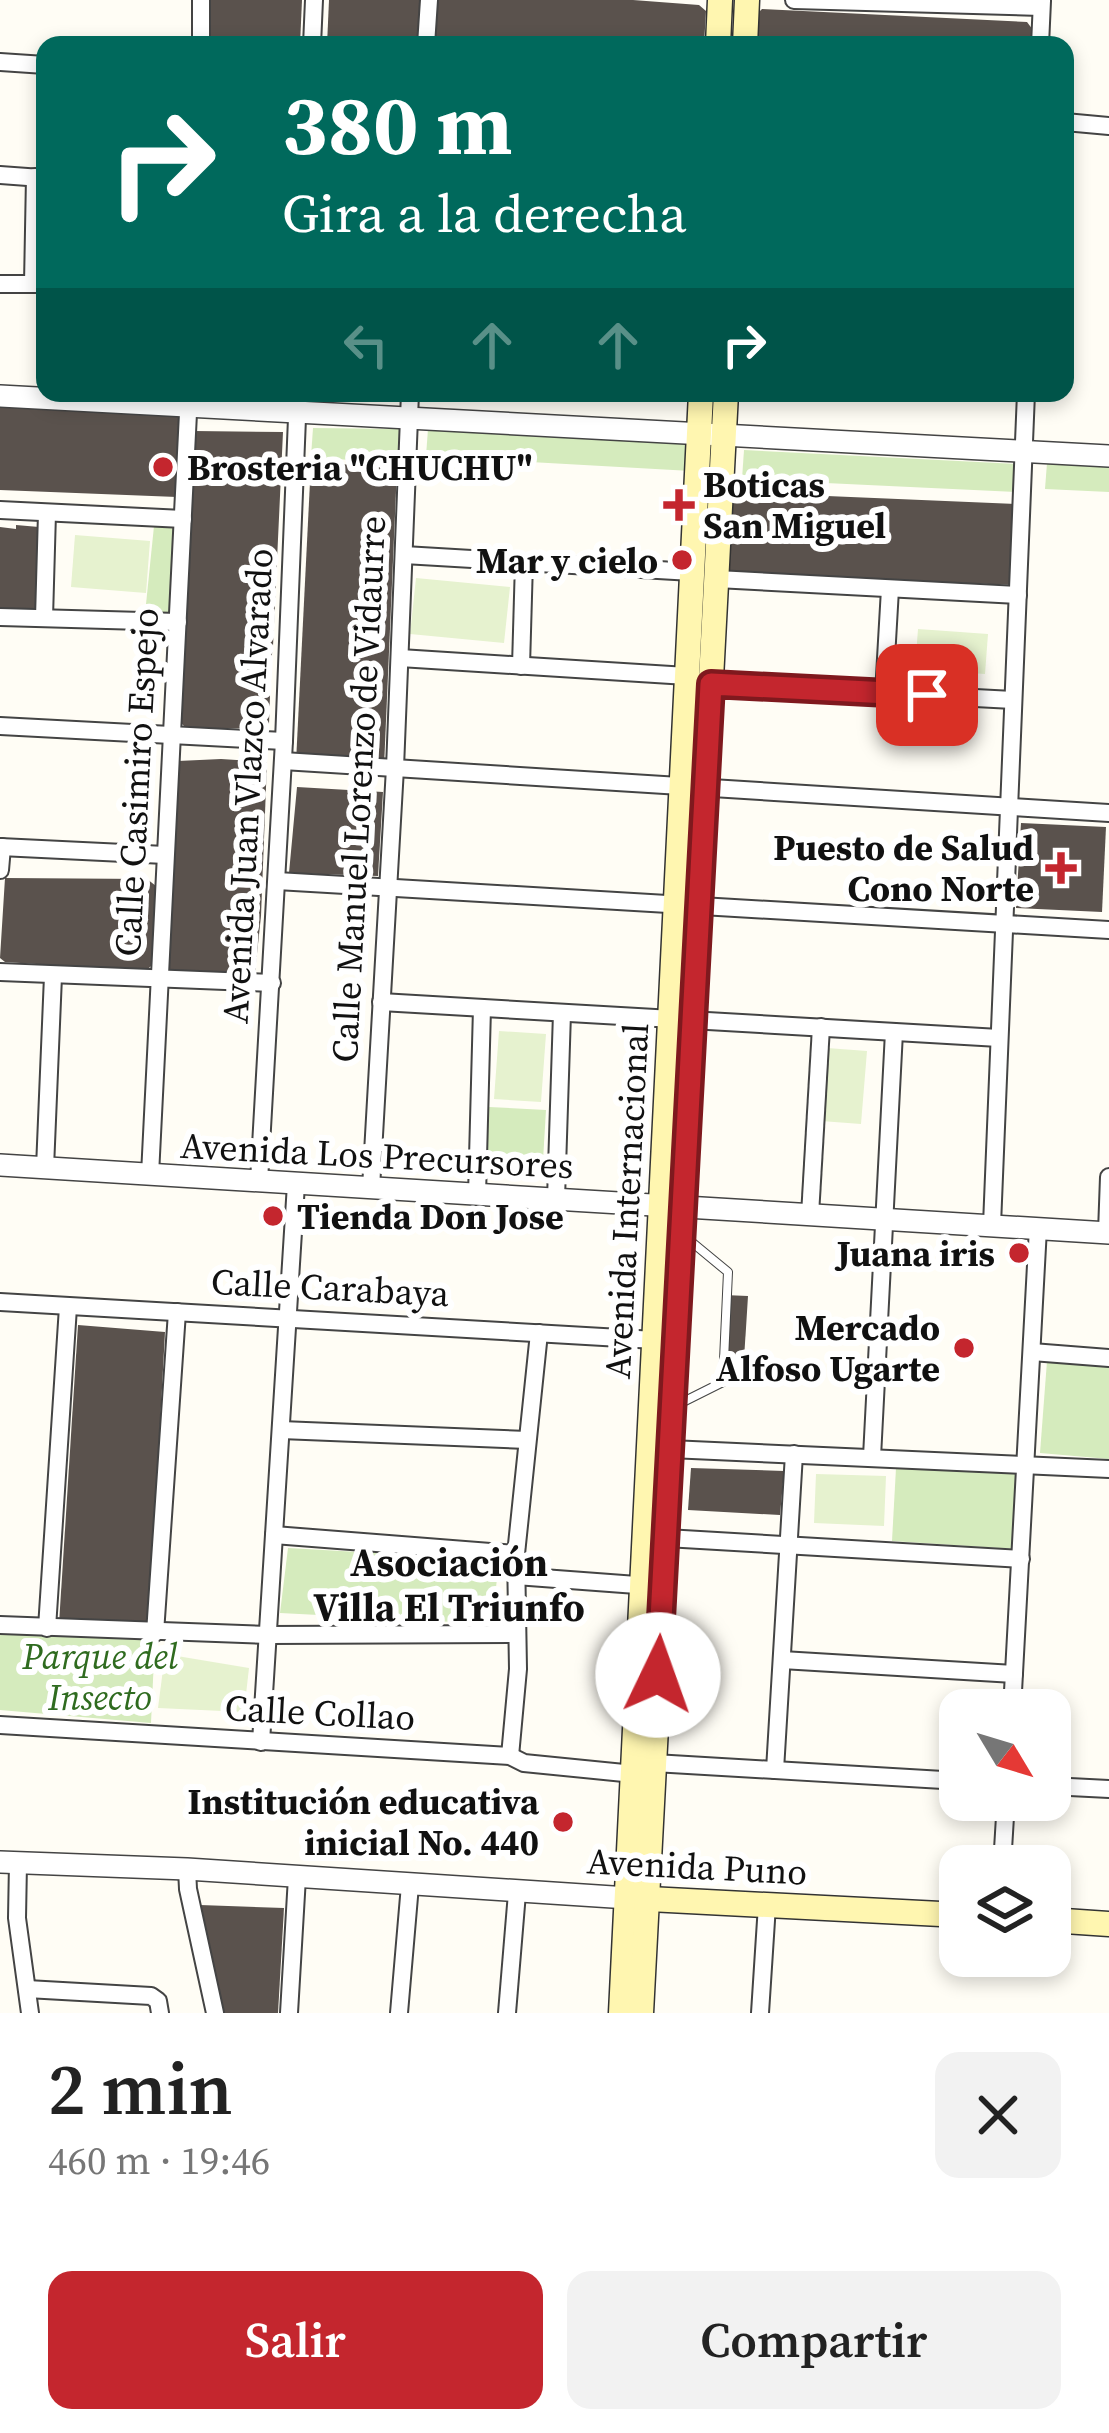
<!DOCTYPE html>
<html lang="es">
<meta charset="utf-8">
<style>
:root{--surface:#fff;--page:#f2f2f2;--text:#222;--muted:#767676;--accent:#c4262e}
body{margin:0;font-family:"Source Serif 4",serif;background:var(--page);color:var(--text);height:100vh;display:flex;flex-direction:column;font-size:45px;white-space:nowrap}
*{box-sizing:border-box;margin:0}
p{font-size:39px;color:var(--muted)}
.icon{flex:none;width:66px;height:66px;fill:none;stroke:currentColor;stroke-width:2;stroke-linecap:round;stroke-linejoin:round}
.map{position:relative;height:2013px;overflow:hidden}
.sheet{display:flex;flex-direction:column;background:var(--surface);flex:1}
.sheet>*{flex:none}
.banner{position:absolute;left:36px;top:36px;width:1038px;height:366px;border-radius:24px;box-shadow:0 6px 18px #0003;background:#00695c;color:#fff;overflow:hidden}
.needle{width:78px;rotate:128deg}
.fabs{position:absolute;left:939px;top:1689px;display:grid;gap:24px}
.fabs a{display:grid;place-items:center;width:132px;height:132px;border-radius:24px;background:var(--surface);box-shadow:0 6px 18px #0003;font-size:60px}
.pin{position:absolute;display:grid;place-items:center;width:102px;height:102px;color:#fff;margin:-51px;border-radius:24px;box-shadow:0 6px 18px #0006}
.me{position:absolute;width:132px;margin:-66px;rotate:3deg;stroke-linejoin:round;filter:drop-shadow(0 0 9px #0008)}
.turn{display:flex;align-items:center;gap:42px;height:252px;padding:0 48px;font-size:54px}
.turn .icon{width:156px;height:156px;stroke-width:2.5}
.turn b{display:block;font-size:84px;line-height:102px}
.lanes{display:flex;align-items:center;height:114px;padding:0 48px;background:#0003;justify-content:center;gap:60px;direction:ltr}
.lanes .off{opacity:.35}
.round{display:grid;place-items:center;flex:none;width:126px;height:126px;border-radius:24px;background:var(--page)}
.summary{display:flex;align-items:center;justify-content:space-between;height:204px;padding:0 48px}
h1{font-size:72px;font-weight:600;line-height:90px}
.primary-button{display:flex;gap:24px;margin-top:auto;padding:24px 48px}
.primary-button a{flex:1;height:138px;border-radius:24px;background:var(--accent);color:#fff;font-size:48px;font-weight:600;line-height:138px;text-align:center}
.primary-button a+a{background:var(--page);color:var(--text)}
.map>svg:first-child{display:block}
.green{fill:#d5ebbd}
.pitch{fill:#e6f2cf}
.building{fill:#5a524d}
.lines{fill:none;stroke-linecap:round;stroke-linejoin:round}
.service-casing{stroke:#444;stroke-width:10}
.minor-casing{stroke:#444;stroke-width:20}
.tertiary-casing{stroke:#444;stroke-width:24}
.secondary-casing{stroke:#333;stroke-width:27}
.service{stroke:#fff;stroke-width:8}
.minor{stroke:#fff;stroke-width:16}
.tertiary{stroke:#fff;stroke-width:21}
.secondary{stroke:#fff6b0;stroke-width:24}
.route-casing{stroke:#7f191e;stroke-width:30}
.route{stroke:#c4262e;stroke-width:21}
.poi-dot{fill:#c4262e;stroke:#fff;stroke-width:4.5}
.labels{text-anchor:middle;stroke-width:12;stroke-linejoin:round;paint-order:stroke}
.poi-label{font-size:36px;font-weight:bold;fill:#111;stroke:#fff;text-anchor:end}
.street-label{font-size:36px;fill:#111;stroke:#fff}
.park-label{font-size:36px;font-style:italic;fill:#2f6b1f;stroke:#fff}
.neighbourhood-label{font-size:39px;font-weight:bold;fill:#111;stroke:#fff}
</style>
<div class="map">
<svg width="1109" height="2013" viewBox="0 0 1109 2013">
<rect width="100%" height="100%" fill="#fffdf5"/>
<g class="green">
<path d="M313,428L403,429L401,464L311,457Z"/>
<path d="M428,429L693,443L691,471L426,456Z"/>
<path d="M744,450L1017,464L1016,492L742,479Z"/>
<path d="M1047,463L1109,467V492L1045,489Z"/>
<path d="M154,526L177,529L172,615L145,614Z"/>
<path d="M489,1107L546,1110L542,1177L485,1173Z"/>
<path d="M1047,1361L1109,1365V1459L1040,1453Z"/>
<path d="M896,1468L1019,1474L1014,1549L892,1541Z"/>
<path d="M288,1548L499,1560L492,1624L280,1613Z"/>
<path d="M0,1634L155,1637L151,1723L0,1710Z"/>
</g>
<g class="pitch">
<path d="M75,535L150,541L146,593L71,587Z"/>
<path d="M416,578L510,587L504,643L410,634Z"/>
<path d="M918,629L988,634L985,674L915,669Z"/>
<path d="M499,1031L546,1034L541,1102L494,1099Z"/>
<path d="M827,1048L867,1051L861,1124L821,1121Z"/>
<path d="M816,1474L886,1476L884,1526L814,1523Z"/>
<path d="M165,1654L249,1668L244,1712L158,1708Z"/>
</g>
<g class="building">
<path d="M209,0H302L300,45H207Z"/>
<path d="M329,0H420L418,45H327Z"/>
<path d="M435,0H633L699,5L706,11L704,45H432Z"/>
<path d="M762,9L1027,22L1033,30V45H755L757,14Z"/>
<path d="M0,403L182,412L177,497L0,490Z"/>
<path d="M194,431L283,432L273,646L267,694L270,695L269,724L263,728L202,729L185,727L180,722Z"/>
<path d="M311,462L397,468L384,767L296,762Z"/>
<path d="M732,492L1016,504L1013,585L729,573Z"/>
<path d="M16,525L39,527L37,612H0V527L16,529Z"/>
<path d="M221,759L267,762L261,916L254,982L165,972L178,761Z"/>
<path d="M297,787L383,792L378,876L289,873Z"/>
<path d="M1021,823L1106,827L1102,912L1016,908Z"/>
<path d="M5,878L147,879L156,886L152,965L146,971L5,962L0,958Z"/>
<path d="M724,1295L748,1296L743,1375L719,1374Z"/>
<path d="M78,1325L165,1332L149,1628L59,1624Z"/>
<path d="M691,1468L784,1471L780,1515L688,1510Z"/>
<path d="M200,1905L284,1908L278,2013H224Z"/>
</g>
<g class="lines">
<g class="service-casing">
<path id="service" d="M677,1405L723,1382L728,1272L688,1239"/>
</g>
<g class="minor-casing">
<g id="minor">
<path d="M794,0L1041,7"/>
<path d="M201,45V0"/>
<path d="M312,45L314,0"/>
<path d="M426,45L429,0"/>
<path d="M1040,45L1042,1"/>
<path d="M0,62L45,65"/>
<path d="M1065,122L1109,126"/>
<path d="M0,175L41,178"/>
<path d="M0,284H45"/>
<path d="M33,284L35,177"/>
<path d="M0,510L183,519"/>
<path d="M404,555L692,572"/>
<path d="M717,579L1018,595"/>
<path d="M0,617L178,622"/>
<path d="M44,618L47,513"/>
<path d="M400,658L687,676"/>
<path d="M521,666L524,562"/>
<path d="M711,684L1013,700"/>
<path d="M884,693L890,589"/>
<path d="M0,726L284,741"/>
<path d="M283,761L1109,813"/>
<path d="M0,847L165,855"/>
<path d="M0,870L2,847"/>
<path d="M277,881L1109,930"/>
<path d="M0,972L272,983"/>
<path d="M381,1002L999,1038"/>
<path d="M45,1168L53,976"/>
<path d="M150,1175L189,393"/>
<path d="M259,1181L284,741L298,393"/>
<path d="M371,1188L395,768L410,393"/>
<path d="M477,1195L482,1008"/>
<path d="M556,1199L562,1013"/>
<path d="M810,1215L821,1027"/>
<path d="M992,1225L1026,393"/>
<path d="M1107,1232L1109,1177"/>
<path d="M0,1302L655,1340"/>
<path d="M1032,1352L1109,1358"/>
<path d="M281,1430L527,1440"/>
<path d="M670,1449L1109,1469"/>
<path d="M872,1457L894,1032"/>
<path d="M274,1535L516,1554"/>
<path d="M666,1538L1021,1559"/>
<path d="M516,1576L650,1586"/>
<path d="M0,1625L268,1635L515,1634"/>
<path d="M47,1628L68,1307"/>
<path d="M155,1633L177,1312"/>
<path d="M782,1660L1014,1674"/>
<path d="M1012,1710L1038,1228"/>
<path d="M0,1725L510,1756L524,1763L634,1774"/>
<path d="M261,1742L296,1184"/>
<path d="M510,1756L518,1669L516,1554L539,1333"/>
<path d="M654,1763L960,1781"/>
<path d="M775,1770L794,1454"/>
<path d="M1050,1786L1109,1789"/>
<path d="M18,1863L17,1918L30,2013"/>
<path d="M1002,1866L1006,1800"/>
<path d="M187,1869L188,1889L215,2013"/>
<path d="M27,1989L151,1996L158,2001L160,2013"/>
<path d="M289,2013L297,1877"/>
<path d="M399,2013L410,1885"/>
<path d="M507,2013L517,1893"/>
<path d="M760,2013L767,1905"/>
</g>
</g>
<g class="tertiary-casing">
<g id="tertiary">
<path d="M0,396L1109,456"/>
<path d="M0,1165L1109,1233"/>
<path d="M0,1862L187,1869L628,1898"/>
</g>
</g>
<g class="secondary-casing">
<g id="secondary">
<path d="M718,45L720,0"/>
<path d="M745,45L747,0"/>
<path d="M630,1898L960,1915"/>
<path d="M1050,1920L1109,1924"/>
<path d="M621,2013L701,393"/>
<path d="M641,2013L726,393"/>
</g>
</g>
<use href="#service" class="service"/>
<use href="#minor" class="minor"/>
<use href="#tertiary" class="tertiary"/>
<use href="#secondary" class="secondary"/>
</g>
<g class="lines">
<g class="route-casing">
<path id="route" d="M658,1675L711,684L927,695"/>
</g>
<use href="#route" class="route"/>
</g>
<g class="poi-dot">
<circle cx="163" cy="467" r="12"/>
<path d="M673 487h12v12h12v12h-12v12h-12v-12h-12v-12h12z"/>
<circle cx="682" cy="560" r="12"/>
<path d="M1055 850h12v12h12v12h-12v12h-12v-12h-12v-12h12z"/>
<circle cx="273" cy="1216" r="12"/>
<circle cx="1019" cy="1253" r="12"/>
<circle cx="964" cy="1348" r="12"/>
<circle cx="563" cy="1822" r="12"/>
</g>
<g class="labels">
<g class="poi-label">
<text x="187" y="480" text-anchor="start">Brosteria "CHUCHU"</text>
<text x="703" y="497" text-anchor="start">Boticas<tspan x="703" dy="41">San Miguel</tspan></text>
<text x="658" y="573">Mar y cielo</text>
<text x="1034" y="860">Puesto de Salud<tspan x="1034" dy="41">Cono Norte</tspan></text>
<text x="297" y="1229" text-anchor="start">Tienda Don Jose</text>
<text x="995" y="1266">Juana iris</text>
<text x="940" y="1340">Mercado<tspan x="940" dy="41">Alfoso Ugarte</tspan></text>
<text x="539" y="1814">Institución educativa<tspan x="539" dy="41">inicial No. 440</tspan></text>
</g>
<g class="street-label">
<text transform="translate(136 782) rotate(-87)" y="13">Calle Casimiro Espejo</text>
<text transform="translate(247 786) rotate(-87)" y="13">Avenida Juan Vlazco Alvarado</text>
<text transform="translate(358 789) rotate(-87)" y="13">Calle Manuel Lorenzo de Vidaurre</text>
<text transform="translate(377 1155) rotate(3)" y="13">Avenida Los Precursores</text>
<text transform="translate(626 1201) rotate(-87)" y="13">Avenida Internacional</text>
<text transform="translate(330 1287) rotate(3)" y="13">Calle Carabaya</text>
<text transform="translate(320 1712) rotate(3)" y="13">Calle Collao</text>
<text transform="translate(697 1866) rotate(3)" y="13">Avenida Puno</text>
</g>
<g class="park-label">
<text x="100" y="1669">Parque del<tspan x="100" dy="41">Insecto</tspan></text>
</g>
<g class="neighbourhood-label">
<text x="449" y="1576">Asociación<tspan x="449" dy="45">Villa El Triunfo</tspan></text>
</g>
</g>
</svg>
<div class="fabs">
<a><svg class="needle" viewBox="-14 -14 28 28"><path d="M0-13l5 13h-10z" fill="#e53935"/><path d="M0 13l5-13h-10z" fill="#767676"/></svg></a>
<a><svg class="icon" aria-label="layers" viewBox="0 0 24 24"><path d="M12 4l9 5-9 5-9-5zM3 14l9 5 9-5"/></svg></a>
</div>
<div class="pin" style="left:927px;top:695px;background:#d93025"><svg class="icon" aria-label="arrive" viewBox="0 0 24 24"><path d="M6 21V4h12l-3 4 3 4H6"/></svg></div>
<svg class="me" style="left:658px;top:1675px" viewBox="-20 -20 40 40"><circle r="19" fill="#fff"/><path d="M0-13L10 11 0 6-10 11z" fill="#c4262e"/></svg>
<div class="banner">
<div class="turn"><svg class="icon" aria-label="right" viewBox="0 0 24 24"><path d="M7 20v-9h11M14 6l5 5-5 5"/></svg><div><b>380 m</b>Gira a la derecha</div></div>
<div class="lanes"><svg class="icon off" aria-label="left" viewBox="0 0 24 24"><path d="M17 20v-9H6M10 6l-5 5 5 5"/></svg><svg class="icon off" aria-label="ahead" viewBox="0 0 24 24"><path d="M12 20V5M6 11l6-6 6 6"/></svg><svg class="icon off" aria-label="ahead" viewBox="0 0 24 24"><path d="M12 20V5M6 11l6-6 6 6"/></svg><svg class="icon" aria-label="right" viewBox="0 0 24 24"><path d="M7 20v-9h11M14 6l5 5-5 5"/></svg></div>
</div>
</div>
<section class="sheet">
<div class="summary"><div><h1>2 min</h1><p>460 m · 19:46</p></div><a class="round"><svg class="icon" aria-label="close" viewBox="0 0 24 24"><path d="M6 6l12 12M18 6L6 18"/></svg></a></div>
<div class="primary-button"><a>Salir</a><a>Compartir</a></div>
</section>
